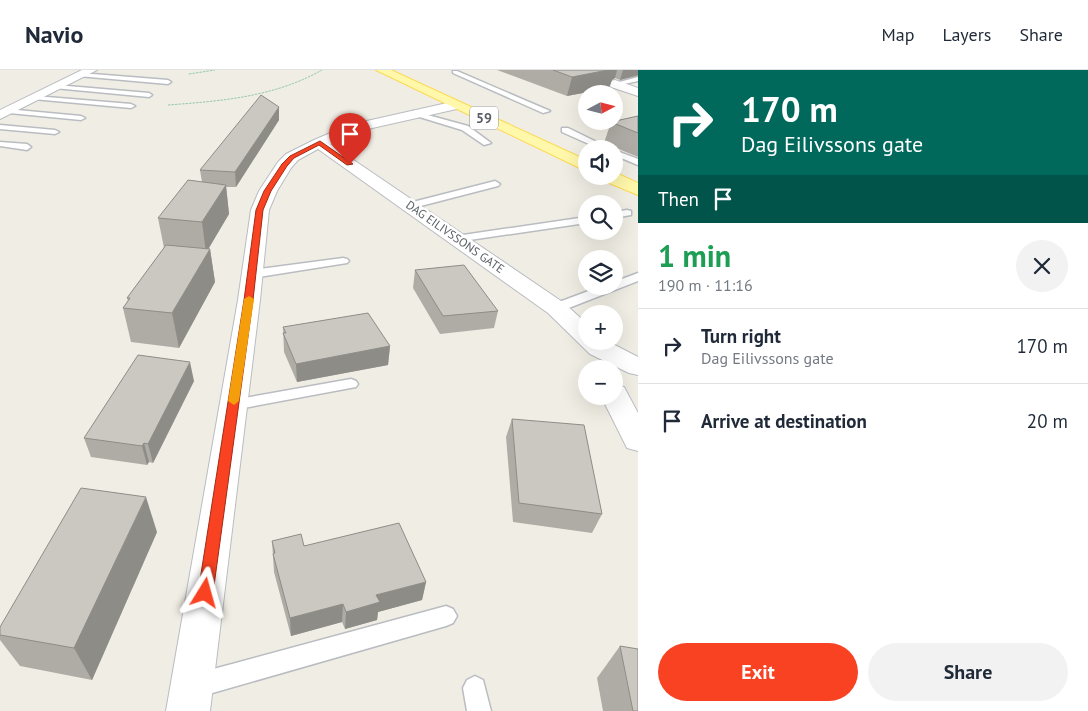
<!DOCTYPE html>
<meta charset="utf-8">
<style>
:root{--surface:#fff;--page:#f2f2f3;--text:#1f2937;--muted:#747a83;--line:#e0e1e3;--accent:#f84222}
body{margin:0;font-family:"PT Sans",sans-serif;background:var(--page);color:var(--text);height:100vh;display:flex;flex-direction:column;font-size:19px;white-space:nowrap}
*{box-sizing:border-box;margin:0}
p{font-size:16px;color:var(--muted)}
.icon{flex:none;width:28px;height:28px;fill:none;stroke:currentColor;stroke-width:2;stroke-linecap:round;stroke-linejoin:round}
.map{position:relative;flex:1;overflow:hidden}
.panel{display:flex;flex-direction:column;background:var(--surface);width:450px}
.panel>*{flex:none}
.hud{background:#00695c;color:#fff;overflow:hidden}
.needle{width:32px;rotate:83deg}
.buttons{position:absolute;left:578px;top:15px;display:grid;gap:10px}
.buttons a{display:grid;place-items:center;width:45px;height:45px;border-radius:50%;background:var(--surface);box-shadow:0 5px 20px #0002;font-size:25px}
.pin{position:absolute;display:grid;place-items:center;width:42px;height:42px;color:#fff;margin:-51px -21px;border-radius:50% 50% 50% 0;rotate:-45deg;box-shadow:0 0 5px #0007}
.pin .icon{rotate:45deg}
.me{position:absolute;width:55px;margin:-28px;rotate:8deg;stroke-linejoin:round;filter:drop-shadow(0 0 4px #0008)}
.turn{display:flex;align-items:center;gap:18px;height:105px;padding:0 20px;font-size:22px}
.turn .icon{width:65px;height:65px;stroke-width:2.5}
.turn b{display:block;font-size:35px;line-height:42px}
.then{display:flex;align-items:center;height:48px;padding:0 20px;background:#0003;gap:10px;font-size:19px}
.round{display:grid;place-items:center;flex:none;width:52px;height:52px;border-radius:26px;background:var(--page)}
.overview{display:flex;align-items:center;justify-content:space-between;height:85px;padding:0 20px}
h1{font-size:30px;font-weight:700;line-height:38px;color:#1e9e55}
.button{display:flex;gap:10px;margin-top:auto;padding:10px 20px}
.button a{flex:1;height:58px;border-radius:30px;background:var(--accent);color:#fff;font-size:20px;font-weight:700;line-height:58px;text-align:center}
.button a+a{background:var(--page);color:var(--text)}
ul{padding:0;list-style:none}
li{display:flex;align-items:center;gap:15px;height:75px;padding:0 20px;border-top:1px solid var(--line)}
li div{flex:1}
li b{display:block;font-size:19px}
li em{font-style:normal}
header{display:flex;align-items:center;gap:30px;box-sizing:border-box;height:70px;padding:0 25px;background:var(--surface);border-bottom:1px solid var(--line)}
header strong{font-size:24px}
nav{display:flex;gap:28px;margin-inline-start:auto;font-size:18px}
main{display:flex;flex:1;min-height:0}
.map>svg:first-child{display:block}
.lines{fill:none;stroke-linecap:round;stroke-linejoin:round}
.lane-casing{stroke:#b9bcc1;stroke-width:3}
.street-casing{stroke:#b9bcc1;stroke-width:2}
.primary-casing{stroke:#fdd950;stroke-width:2}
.path{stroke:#95c9a8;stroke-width:1;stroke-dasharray:2.5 1;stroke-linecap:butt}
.lane{fill:#fff;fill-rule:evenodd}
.street{fill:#fff;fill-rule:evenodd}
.primary{fill:#fff7aa;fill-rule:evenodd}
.wall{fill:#afaca6}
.shaded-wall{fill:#8e8c87}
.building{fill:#cbc8c1;stroke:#8e8c87}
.route{fill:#f84222;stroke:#a12b16}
.slow{fill:#f59e0b}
.labels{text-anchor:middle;stroke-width:5;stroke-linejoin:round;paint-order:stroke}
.far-street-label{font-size:12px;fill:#5c6066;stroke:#fff}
.shield{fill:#fff;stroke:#8d9094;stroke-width:1}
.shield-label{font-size:14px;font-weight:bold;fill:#5c6066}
</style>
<header>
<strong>Navio</strong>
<nav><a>Map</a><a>Layers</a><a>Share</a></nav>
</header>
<main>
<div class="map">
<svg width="638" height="641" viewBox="0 0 638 641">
<rect width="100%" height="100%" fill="#f0eee4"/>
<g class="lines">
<g class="lane-casing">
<g id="lane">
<path d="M453,1H457L550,41L543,43L453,3Z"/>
<path d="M80,3L168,10L171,12L168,14L78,6L77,5Z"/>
<path d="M638,7V11L615,16L612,14Z"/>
<path d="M56,15L149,23L152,25L149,27L54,18L53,17Z"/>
<path d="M35,26L131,34L135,36L131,38L33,29V27Z"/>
<path d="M6,39L81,46L85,48L81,50L9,43H6Z"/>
<path d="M413,41L468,56L491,73L484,75L462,60L413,45Z"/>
<path d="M0,55L55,60L59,62L55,64L0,59Z"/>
<path d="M562,58H568L611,79H600L562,62Z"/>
<path d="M0,72L27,74L31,77L27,80L0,76Z"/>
<path d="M614,80L638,89V95L614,85Z"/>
<path d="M495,111L500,114L498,116L409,139L404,136L405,134Z"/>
<path d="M627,140L631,141V145L614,148V142Z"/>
<path d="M586,147V153L456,172L451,169L456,166Z"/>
<path d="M343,188L347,189L349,191L347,193L252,208L246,204L252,200Z"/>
<path d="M638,203V211L561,241H551L550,238L551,235L602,216H614V212Z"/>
<path d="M351,309L356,311L358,314L356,317L233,340L228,339L225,335L228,331L233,330Z"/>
<path d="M446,536L453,539L457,546L453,553L446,556L195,628L187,624L183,616L187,608L195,604Z"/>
<path d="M475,606L483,610L491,641H467L463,618L467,610Z"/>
</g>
</g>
<g class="street-casing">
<g id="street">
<path d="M82,0H97L0,49V40Z"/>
<path d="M615,10L638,18V26L611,17L609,14L611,11Z"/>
<path d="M456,31L463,35L461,38L359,61L330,74L564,233L586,253V271H607L638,287V305L629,303L590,284L548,243L318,79L298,90L291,98L277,121L269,140L260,230L210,641H166L238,230L251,140L259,121L278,92L286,84L314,70L349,55Z"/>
<path d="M614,315L624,317L638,343V381L627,378L601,326H614Z"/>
</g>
</g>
<g class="primary-casing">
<g id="primary">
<path d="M376,0H391L586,90V101Z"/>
<path d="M614,102L638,113V125L602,110L600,106H614Z"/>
</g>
</g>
<g class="path">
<path d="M189,4L215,0"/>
<path d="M168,35C222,31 274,27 322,0"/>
</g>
<use href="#lane" class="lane"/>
<use href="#street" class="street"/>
<use href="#primary" class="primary"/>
</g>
<g class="wall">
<path d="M497,0H638V6L620,10L615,8L612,10L609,18L567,26Z"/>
<path d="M279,37V50L236,117H226L229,144L208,179H210L215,212L179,278L131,272L123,238L128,231L127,228L164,178L158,148L202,112L200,100Z"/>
<path d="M638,46V87L604,73L611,52Z"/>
<path d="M415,200L498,241L494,258L440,264L413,218Z"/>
<path d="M283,257L390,276L388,295L297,312L284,282Z"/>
<path d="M194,311L153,393L149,392L147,395L91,387L84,368Z"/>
<path d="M512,349L602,444L592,463L513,452L506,367Z"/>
<path d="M157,462L92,610L20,596L0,570V557Z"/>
<path d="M272,471L304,476L426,512L422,530L378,542L377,550L345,559L342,552L291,566L274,502Z"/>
<path d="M620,576L638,641H603L597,608Z"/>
</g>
<g class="shaded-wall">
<path d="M608,0H617L615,8L612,10L609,18L567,26L572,7Z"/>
<path d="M623,0H638V5L620,10Z"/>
<path d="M279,37V50L236,117L235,102Z"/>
<path d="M226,115L229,144L206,183L202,152Z"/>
<path d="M210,179L215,212L179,278L172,243Z"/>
<path d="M390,276L388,295L297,312L296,294Z"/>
<path d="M190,292L194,311L153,393L148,374Z"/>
<path d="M144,373L149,392L147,395L142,376Z"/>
<path d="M146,427L157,462L92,610L74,578Z"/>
<path d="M426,512L422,530L378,542L377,550L345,559L346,542L376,525Z"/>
<path d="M343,534L342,552L291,566L290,548Z"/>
</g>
<g class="building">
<path d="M553,0H608L572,7Z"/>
<path d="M261,25L279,37L235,102L200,100Z"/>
<path d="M638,46V63L611,52Z"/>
<path d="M188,110L226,115L202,152L158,148Z"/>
<path d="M166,175L210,179L172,243L123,238L130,228H127Z"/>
<path d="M464,195L498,241L443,246L415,200Z"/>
<path d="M368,243L390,276L296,294L283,263H286L283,257Z"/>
<path d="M138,285L190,292L148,374L144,373L142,376L84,368Z"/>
<path d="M512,349L584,355L602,444L519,433Z"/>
<path d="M81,418L146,427L74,578L0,565V557Z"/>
<path d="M399,453L426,512L376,525L380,532L346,542L343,534L290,548L273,484L275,483L272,471L301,464L304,476Z"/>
<path d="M620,576L638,579V641H633Z"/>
</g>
<path class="route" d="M320,71L353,94L347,95L319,75L294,88L287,96L271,121L263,140L253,230L213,523L211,528L205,530L200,528L198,523L244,230L256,140L264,121L282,94L290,86Z"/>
<path class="slow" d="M249,226L254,229L239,331L234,335L228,331L244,229Z"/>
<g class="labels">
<g class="far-street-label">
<text transform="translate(455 167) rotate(35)" y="4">DAG EILIVSSONS GATE</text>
</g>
<rect class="shield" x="470" y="36.5" width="28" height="23" rx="4"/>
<g class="shield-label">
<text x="484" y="53">59</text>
</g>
</g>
</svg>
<div class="buttons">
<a><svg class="needle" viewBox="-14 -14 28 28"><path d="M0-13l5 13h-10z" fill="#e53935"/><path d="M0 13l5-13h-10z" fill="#747a83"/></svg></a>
<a><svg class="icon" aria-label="sound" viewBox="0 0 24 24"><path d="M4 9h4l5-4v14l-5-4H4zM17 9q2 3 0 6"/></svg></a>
<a><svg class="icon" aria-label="search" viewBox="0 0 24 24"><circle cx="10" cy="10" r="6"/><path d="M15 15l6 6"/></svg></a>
<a><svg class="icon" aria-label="layers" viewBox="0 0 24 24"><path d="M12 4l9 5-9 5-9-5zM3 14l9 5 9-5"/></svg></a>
<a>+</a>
<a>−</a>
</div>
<div class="pin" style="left:350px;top:94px;background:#d93025"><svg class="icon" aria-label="arrive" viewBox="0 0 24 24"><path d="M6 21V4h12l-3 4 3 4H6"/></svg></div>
<svg class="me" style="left:205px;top:523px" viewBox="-20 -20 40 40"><path d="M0-17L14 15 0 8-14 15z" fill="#f84222" stroke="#fff" stroke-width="4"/></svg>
</div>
<section class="panel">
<div class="hud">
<div class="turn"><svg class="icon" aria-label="right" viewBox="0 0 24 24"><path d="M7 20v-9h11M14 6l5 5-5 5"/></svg><div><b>170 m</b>Dag Eilivssons gate</div></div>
<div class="then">Then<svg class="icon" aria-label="arrive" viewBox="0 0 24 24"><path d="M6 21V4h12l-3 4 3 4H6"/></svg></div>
</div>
<div class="overview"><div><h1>1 min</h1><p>190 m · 11:16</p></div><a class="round"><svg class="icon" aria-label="close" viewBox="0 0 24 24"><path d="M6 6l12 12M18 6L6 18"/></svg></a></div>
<ul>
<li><svg class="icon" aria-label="right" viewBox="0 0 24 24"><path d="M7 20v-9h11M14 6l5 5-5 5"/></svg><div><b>Turn right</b><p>Dag Eilivssons gate</p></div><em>170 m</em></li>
<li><svg class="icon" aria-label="arrive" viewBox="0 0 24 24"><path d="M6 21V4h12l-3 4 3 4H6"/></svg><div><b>Arrive at destination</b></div><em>20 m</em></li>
</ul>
<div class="button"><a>Exit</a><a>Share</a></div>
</section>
</main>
